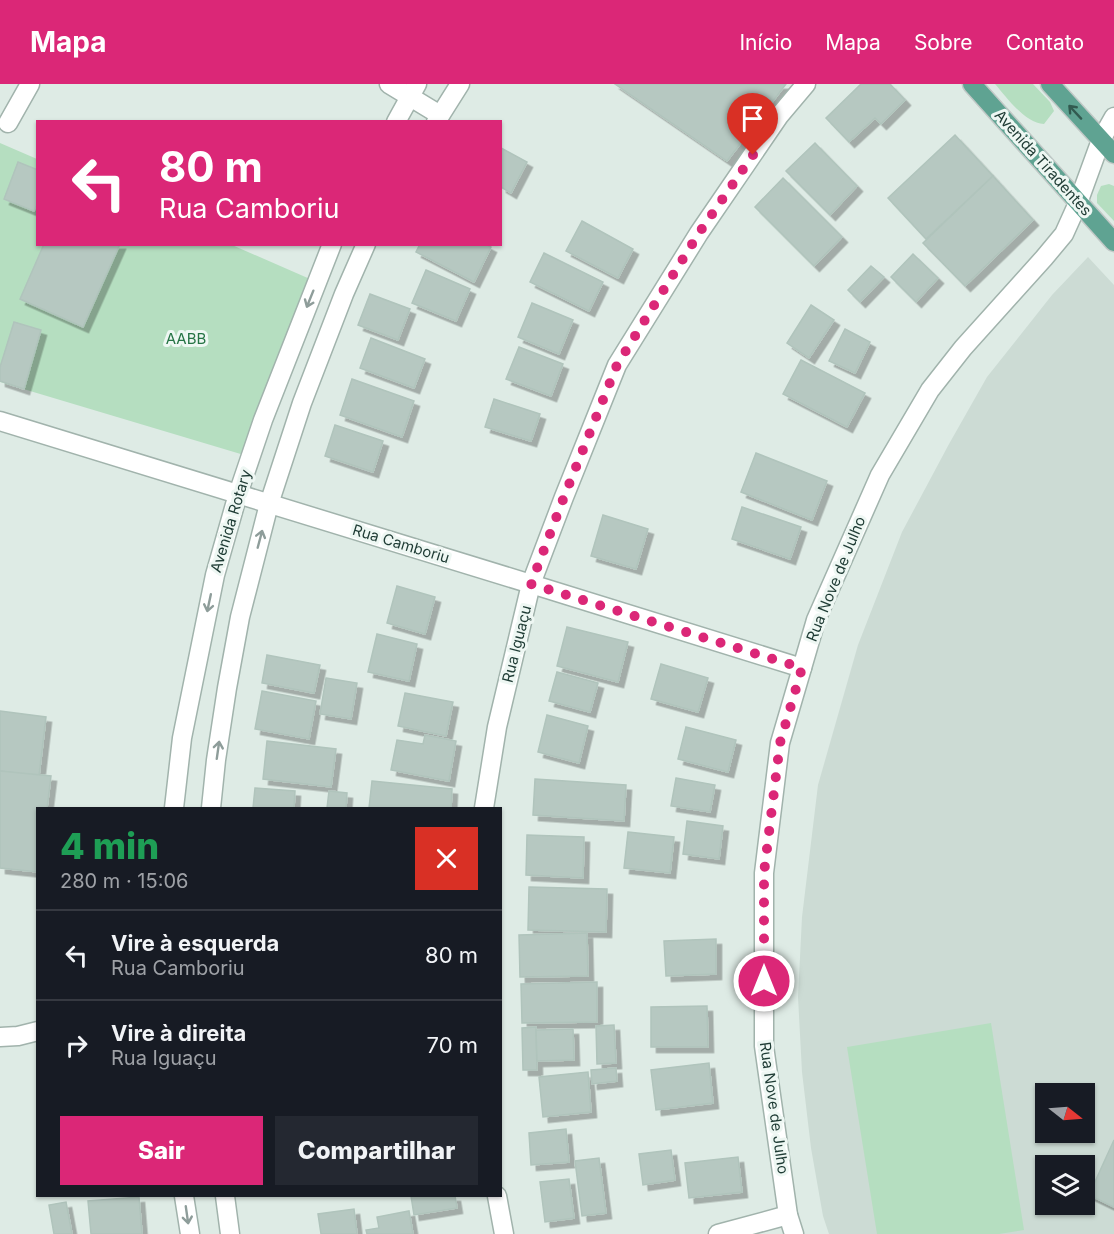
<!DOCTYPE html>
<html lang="pt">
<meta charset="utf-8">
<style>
:root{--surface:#171b24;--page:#242831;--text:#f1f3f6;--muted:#9ea1a6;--line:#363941;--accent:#db2777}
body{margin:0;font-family:Inter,sans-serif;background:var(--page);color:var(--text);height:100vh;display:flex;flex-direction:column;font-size:22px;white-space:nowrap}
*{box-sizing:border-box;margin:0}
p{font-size:20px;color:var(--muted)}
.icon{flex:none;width:33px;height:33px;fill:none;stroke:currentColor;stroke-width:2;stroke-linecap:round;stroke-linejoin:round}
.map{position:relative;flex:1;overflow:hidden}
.panel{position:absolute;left:36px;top:723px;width:466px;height:390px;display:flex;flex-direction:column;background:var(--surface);border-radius:0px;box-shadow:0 2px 4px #0004}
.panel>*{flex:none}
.banner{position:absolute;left:36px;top:36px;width:466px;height:126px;border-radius:0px;box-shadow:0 2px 4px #0004;background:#db2777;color:#fff;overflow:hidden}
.needle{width:39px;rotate:107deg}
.tools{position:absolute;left:1035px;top:999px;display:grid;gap:12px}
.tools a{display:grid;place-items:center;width:60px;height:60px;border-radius:0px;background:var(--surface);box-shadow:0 2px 4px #0004;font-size:30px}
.pin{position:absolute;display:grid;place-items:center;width:51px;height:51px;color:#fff;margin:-62px -26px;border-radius:50% 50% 50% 0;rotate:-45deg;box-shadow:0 0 6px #0007}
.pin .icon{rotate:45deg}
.me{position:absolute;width:66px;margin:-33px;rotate:0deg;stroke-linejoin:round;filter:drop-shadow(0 0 4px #0008)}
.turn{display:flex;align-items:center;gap:21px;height:126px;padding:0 24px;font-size:27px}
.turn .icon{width:78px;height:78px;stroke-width:2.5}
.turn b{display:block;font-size:42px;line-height:51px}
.round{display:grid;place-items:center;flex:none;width:63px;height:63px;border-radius:0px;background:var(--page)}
.head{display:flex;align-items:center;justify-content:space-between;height:102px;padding:0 24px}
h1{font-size:36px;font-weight:800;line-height:45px;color:#1e9e55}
.button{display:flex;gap:12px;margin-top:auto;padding:12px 24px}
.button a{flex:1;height:69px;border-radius:0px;background:var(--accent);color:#fff;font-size:24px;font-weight:800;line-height:69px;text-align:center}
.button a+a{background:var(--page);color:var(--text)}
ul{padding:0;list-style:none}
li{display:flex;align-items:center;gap:18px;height:90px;padding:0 24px;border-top:2px solid var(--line)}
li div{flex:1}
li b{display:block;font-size:22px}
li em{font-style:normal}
header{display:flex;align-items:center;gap:36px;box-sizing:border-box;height:84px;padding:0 30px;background:var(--accent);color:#fff}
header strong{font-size:28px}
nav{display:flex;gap:33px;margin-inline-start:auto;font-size:21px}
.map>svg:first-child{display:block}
.built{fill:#ccdbd4;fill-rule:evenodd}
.green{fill:#b5dec0}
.building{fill:#b6c8c1;stroke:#b0c4bc;stroke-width:1.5;filter:url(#shadow)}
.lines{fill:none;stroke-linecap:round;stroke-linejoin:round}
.minor-casing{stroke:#a1b3ac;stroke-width:21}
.major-casing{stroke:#c0c8c6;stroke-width:21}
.minor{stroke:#fff;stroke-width:18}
.major{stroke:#5fa392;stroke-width:18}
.oneway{stroke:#325a50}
.oneway2{stroke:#8e9d9a}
.route{stroke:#db2777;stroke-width:10;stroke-dasharray:0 18}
.labels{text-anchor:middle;stroke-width:6;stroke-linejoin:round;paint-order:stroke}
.street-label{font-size:15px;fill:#1e3b34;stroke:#eef7f3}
.park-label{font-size:15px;fill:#267445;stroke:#eef7f3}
</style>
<header>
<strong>Mapa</strong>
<nav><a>Início</a><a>Mapa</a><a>Sobre</a><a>Contato</a></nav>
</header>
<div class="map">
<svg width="1114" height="1150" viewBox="0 0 1114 1150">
<defs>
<filter id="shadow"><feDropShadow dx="5.5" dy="5.5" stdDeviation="0" flood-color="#0004"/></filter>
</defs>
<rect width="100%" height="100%" fill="#deebe5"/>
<path class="built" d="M1088,173L1114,201V1150H829L823,1132L811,1064L802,988L798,913L802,833L818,701L858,561L902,448L949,360L987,293L1052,211ZM1046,1010H1084V1048H1046ZM1046,1082H1084V1120H1046Z"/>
<g class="green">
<path d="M995,0H1033L1050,18L1054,27L1044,40C1025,39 1007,14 995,0Z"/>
<path d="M0,59L37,75L38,160L232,161L310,195L244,371L0,298Z"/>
<path d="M1109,100L1114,102V137L1097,119V111L1101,102Z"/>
<path d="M991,939L1024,1146L999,1150H877L847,963Z"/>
</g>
<g class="building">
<path d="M615,0H786L727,77Z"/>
<path d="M861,0H890L905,16L881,40L875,34L849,58L826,34Z"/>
<path d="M955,51L993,92L926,155L888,114Z"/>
<path d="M815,59L857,102L830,131L786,87Z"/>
<path d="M501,64L527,78L511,109L501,103Z"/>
<path d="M18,78L38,86V118L34,127L4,115Z"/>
<path d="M993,92L1033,136L965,202L923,159Z"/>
<path d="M783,94L842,153L814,182L755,123Z"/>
<path d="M582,137L633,165L618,194L566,167Z"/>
<path d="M44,160H120L83,243L20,215Z"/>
<path d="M420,160H485L491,163L474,198L416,168Z"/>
<path d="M544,169L603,198L589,227L530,198Z"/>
<path d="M913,170L938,194L916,218L891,193Z"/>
<path d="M871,182L884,193L860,218L848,206Z"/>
<path d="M426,186L470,205L456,237L412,219Z"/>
<path d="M370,210L410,225L398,256L358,241Z"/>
<path d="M532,219L573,236L559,270L518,253Z"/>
<path d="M811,221L834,236L809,274L787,259Z"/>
<path d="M14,238L41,246L24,305L0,297V283Z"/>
<path d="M845,245L870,258L855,289L829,277Z"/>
<path d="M371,254L425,275L414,304L360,284Z"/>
<path d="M519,263L563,280L551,312L506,295Z"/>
<path d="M801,276L865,309L847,343L783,310Z"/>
<path d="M352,295L414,317L402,353L340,331Z"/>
<path d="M494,315L540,330L531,357L485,343Z"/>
<path d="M335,341L383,357L373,388L325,372Z"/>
<path d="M756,369L827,397L812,436L741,408Z"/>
<path d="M742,423L801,443L790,475L732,455Z"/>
<path d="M603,431L648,445L636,485L591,472Z"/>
<path d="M397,502L435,513L425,550L387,539Z"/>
<path d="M567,543L628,558L618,598L557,582Z"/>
<path d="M377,550L417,560L409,597L368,588Z"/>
<path d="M267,571L320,581L314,609L262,599Z"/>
<path d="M661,580L708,594L698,628L651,615Z"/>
<path d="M557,588L598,599L590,628L549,617Z"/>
<path d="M326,594L357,599L351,635L320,630Z"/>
<path d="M262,607L316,617L309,655L255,645Z"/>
<path d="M405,609L453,618L446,652L398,642Z"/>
<path d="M0,627L46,633L39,692L0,687Z"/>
<path d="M547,631L588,642L579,679L538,668Z"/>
<path d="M686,643L736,656L728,688L678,675Z"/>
<path d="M425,651L456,657L449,697L391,686L397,656L423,660Z"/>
<path d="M267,657L336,665L331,703L263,695Z"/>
<path d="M0,687L51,692L47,724H38V788L0,784Z"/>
<path d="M676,694L715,701L710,728L671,722Z"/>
<path d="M535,695L626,701L624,737L533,731Z"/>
<path d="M372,697L452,705L451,724H369Z"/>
<path d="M255,704L295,707L294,724H253Z"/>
<path d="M329,707L347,709L346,724H327Z"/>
<path d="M687,737L723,742L719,775L683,770Z"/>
<path d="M628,748L674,753L670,789L624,784Z"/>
<path d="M527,751L584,753L583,794L526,791Z"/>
<path d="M529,803L607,805L606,848L528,846Z"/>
<path d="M587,849L588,892L520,893L519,851Z"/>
<path d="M716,855V890L666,892L664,857Z"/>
<path d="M597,898V938L522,939L521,900Z"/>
<path d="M707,922L708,963H651V923Z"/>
<path d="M614,941L616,979L597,980L596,942Z"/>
<path d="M536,943L537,986H523L522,944Z"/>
<path d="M573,945L574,976L537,977L536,946Z"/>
<path d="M709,979L713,1019L656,1026L651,986Z"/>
<path d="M616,984L617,997L592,1000L591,986Z"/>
<path d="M588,988L591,1028L543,1033L539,993Z"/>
<path d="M566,1045L569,1078L531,1081L529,1049Z"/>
<path d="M1114,1056V1123L1089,1111Z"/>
<path d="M671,1066L675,1096L643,1101L639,1070Z"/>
<path d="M738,1073L742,1108L689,1114L685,1079Z"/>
<path d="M599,1074L606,1129L582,1132L575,1077Z"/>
<path d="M569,1095L574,1134L545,1138L540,1098Z"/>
<path d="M411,1112H455L457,1124L414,1131Z"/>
<path d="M139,1113L142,1150H91L88,1117Z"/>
<path d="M66,1118L72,1150H54L49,1121Z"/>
<path d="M354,1125L357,1150H321L318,1130Z"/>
<path d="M409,1127L413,1150H367L366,1146L379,1144L377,1133Z"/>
</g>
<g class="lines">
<g class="minor-casing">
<g id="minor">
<path d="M389,0L440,31"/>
<path d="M396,38L417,0"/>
<path d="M436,38L460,0"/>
<path d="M8,39L30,0"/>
<path d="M0,337L531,500L802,584"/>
<path d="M174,724L182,654L215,491L238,410L263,336L332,160"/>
<path d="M211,724L216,676L227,604L240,533L269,420L302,319L344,210L366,160"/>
<path d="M484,724L497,643L531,500L564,413L617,281L699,149L779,32L806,0"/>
<path d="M0,953L18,952L38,947"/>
<path d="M184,1112L190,1150"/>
<path d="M225,1112L230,1150"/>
<path d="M497,1112L504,1150"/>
<path d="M718,1150L788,1131"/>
<path d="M794,1150L788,1131L764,962V789L780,659L802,584L816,536L880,391L930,306L963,264L1044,174L1064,150L1078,119L1101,56L1114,33"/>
</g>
</g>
<g class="major-casing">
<g id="major">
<path d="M972,0L1114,158"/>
<path d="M1050,0L1114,70"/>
</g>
</g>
<use href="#minor" class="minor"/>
<use href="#major" class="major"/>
</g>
<defs><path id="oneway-shaft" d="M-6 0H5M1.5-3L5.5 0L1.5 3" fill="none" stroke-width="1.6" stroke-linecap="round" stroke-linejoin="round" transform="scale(1.5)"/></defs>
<use class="oneway" href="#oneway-shaft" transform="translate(1075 28) rotate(-133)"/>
<g class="oneway2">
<use href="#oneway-shaft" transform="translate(310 215) rotate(112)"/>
<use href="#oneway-shaft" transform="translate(260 455) rotate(-75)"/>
<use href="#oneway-shaft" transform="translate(209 519) rotate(102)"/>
<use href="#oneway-shaft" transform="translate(218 666) rotate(-82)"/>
<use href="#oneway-shaft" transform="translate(187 1131) rotate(82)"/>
</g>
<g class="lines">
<path class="route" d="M753,71L699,149L617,281L564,413L531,500L802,584L780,659L764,789V897"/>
</g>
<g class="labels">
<g class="street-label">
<text transform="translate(1043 79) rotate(48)" y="5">Avenida Tiradentes</text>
<text transform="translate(231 437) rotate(-73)" y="5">Avenida Rotary</text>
<text transform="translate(401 460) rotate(17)" y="5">Rua Camboriu</text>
<text transform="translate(836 495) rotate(-68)" y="5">Rua Nove de Julho</text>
<text transform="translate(517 560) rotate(-76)" y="5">Rua Iguaçu</text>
<text transform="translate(774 1024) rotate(82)" y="5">Rua Nove de Julho</text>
</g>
<g class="park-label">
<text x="186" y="260">AABB</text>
</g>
</g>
</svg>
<div class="tools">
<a><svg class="needle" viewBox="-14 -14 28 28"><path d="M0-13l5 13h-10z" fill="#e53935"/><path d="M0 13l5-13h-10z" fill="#9ea1a6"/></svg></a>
<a><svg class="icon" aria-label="layers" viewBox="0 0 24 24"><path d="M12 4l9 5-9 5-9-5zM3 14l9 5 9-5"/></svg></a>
</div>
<div class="pin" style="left:753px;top:71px;background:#d93025"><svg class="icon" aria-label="arrive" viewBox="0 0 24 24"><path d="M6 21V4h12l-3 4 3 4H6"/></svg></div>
<svg class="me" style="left:764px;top:897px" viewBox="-20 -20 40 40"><circle r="17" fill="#db2777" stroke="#fff" stroke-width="3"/><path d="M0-11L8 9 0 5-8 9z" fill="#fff"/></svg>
<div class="banner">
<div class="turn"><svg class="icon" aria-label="left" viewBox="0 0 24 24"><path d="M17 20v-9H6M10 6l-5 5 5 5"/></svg><div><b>80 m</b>Rua Camboriu</div></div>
</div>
<section class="panel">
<div class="head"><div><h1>4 min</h1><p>280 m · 15:06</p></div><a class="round" style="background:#d93025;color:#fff"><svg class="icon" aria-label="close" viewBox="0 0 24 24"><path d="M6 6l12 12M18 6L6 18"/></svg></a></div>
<ul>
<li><svg class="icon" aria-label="left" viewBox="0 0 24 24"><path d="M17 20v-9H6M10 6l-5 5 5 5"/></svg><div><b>Vire à esquerda</b><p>Rua Camboriu</p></div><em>80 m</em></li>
<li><svg class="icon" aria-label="right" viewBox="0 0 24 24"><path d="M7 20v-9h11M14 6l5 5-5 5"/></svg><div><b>Vire à direita</b><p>Rua Iguaçu</p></div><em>70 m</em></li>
</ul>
<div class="button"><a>Sair</a><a>Compartilhar</a></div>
</section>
</div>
